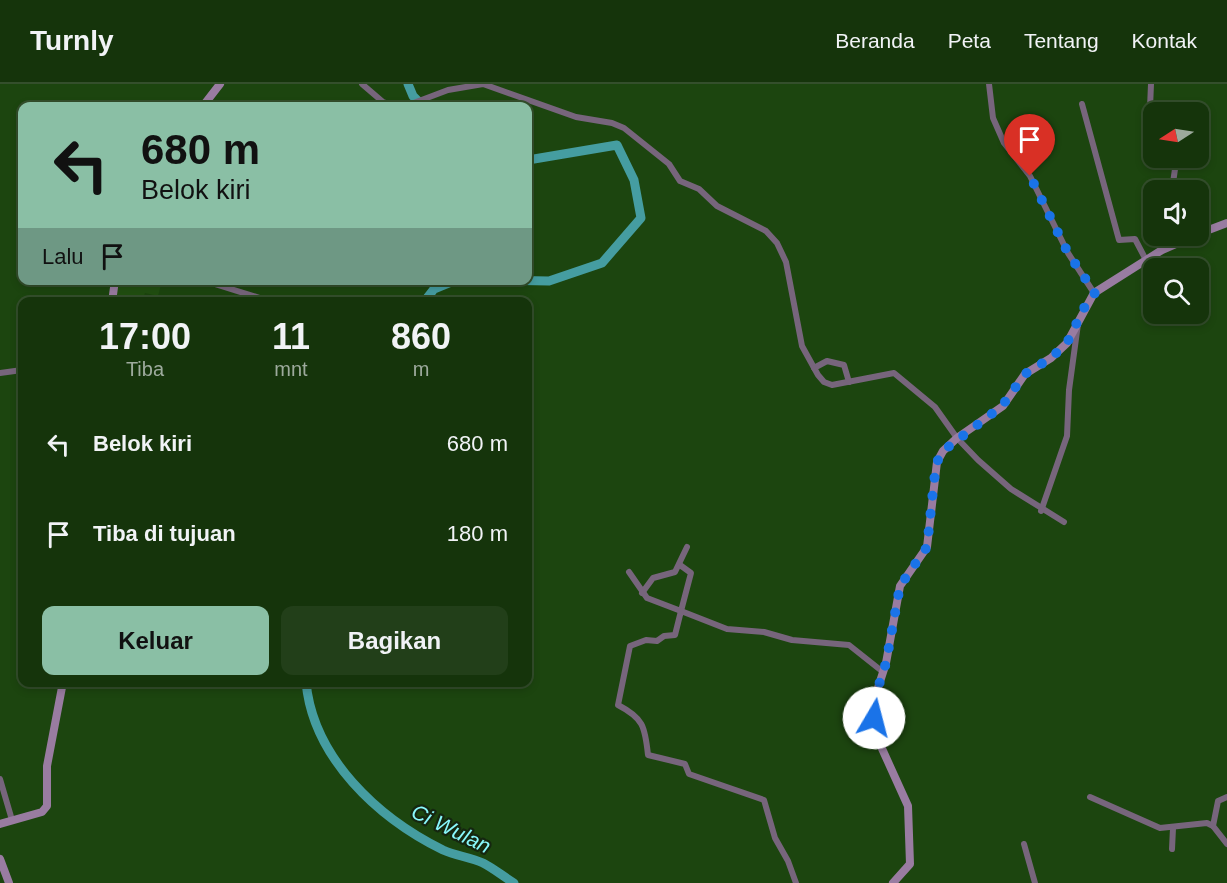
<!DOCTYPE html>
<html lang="id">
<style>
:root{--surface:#15340b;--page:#223f19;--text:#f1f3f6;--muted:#9daa9d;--line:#344f2c;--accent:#8abfa5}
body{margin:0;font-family:Helvetica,sans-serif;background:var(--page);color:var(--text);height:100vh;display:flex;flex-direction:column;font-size:22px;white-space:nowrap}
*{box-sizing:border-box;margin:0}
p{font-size:20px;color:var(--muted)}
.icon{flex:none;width:33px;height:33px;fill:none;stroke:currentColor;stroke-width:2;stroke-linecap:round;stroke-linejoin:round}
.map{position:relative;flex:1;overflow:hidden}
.details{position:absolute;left:18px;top:213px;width:514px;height:390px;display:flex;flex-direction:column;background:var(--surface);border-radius:12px;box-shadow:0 3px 9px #0003,0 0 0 2px var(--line)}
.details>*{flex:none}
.hud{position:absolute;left:18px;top:18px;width:514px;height:183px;border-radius:12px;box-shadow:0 3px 9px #0003,0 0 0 2px var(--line);background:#8abfa5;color:#111;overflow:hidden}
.needle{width:39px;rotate:258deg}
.tools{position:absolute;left:1143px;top:18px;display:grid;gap:12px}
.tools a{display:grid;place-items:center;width:66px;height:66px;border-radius:12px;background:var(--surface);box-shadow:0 3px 9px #0003,0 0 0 2px var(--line);font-size:30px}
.pin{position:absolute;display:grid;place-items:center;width:51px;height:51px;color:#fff;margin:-62px -26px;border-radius:50% 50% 50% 0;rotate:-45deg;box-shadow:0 0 6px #0007}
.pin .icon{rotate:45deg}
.me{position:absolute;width:66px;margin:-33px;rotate:8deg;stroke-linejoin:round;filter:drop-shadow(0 0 4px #0008)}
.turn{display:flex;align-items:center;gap:21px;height:126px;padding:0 24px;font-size:27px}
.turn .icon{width:78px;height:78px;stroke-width:2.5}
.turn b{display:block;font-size:42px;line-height:51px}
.then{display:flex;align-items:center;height:57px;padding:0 24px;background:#0003;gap:12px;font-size:22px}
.eta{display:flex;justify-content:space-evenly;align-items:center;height:102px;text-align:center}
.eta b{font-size:36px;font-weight:600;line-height:42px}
.action{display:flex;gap:12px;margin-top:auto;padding:12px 24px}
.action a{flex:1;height:69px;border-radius:12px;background:var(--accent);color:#111;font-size:24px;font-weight:600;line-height:69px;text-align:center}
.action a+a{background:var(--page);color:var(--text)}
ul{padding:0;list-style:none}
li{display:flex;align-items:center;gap:18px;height:90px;padding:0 24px}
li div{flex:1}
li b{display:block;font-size:22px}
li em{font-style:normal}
header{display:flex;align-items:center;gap:36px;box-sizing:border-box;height:84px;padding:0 30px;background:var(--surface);border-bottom:2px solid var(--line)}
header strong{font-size:28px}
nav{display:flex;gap:33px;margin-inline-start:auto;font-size:21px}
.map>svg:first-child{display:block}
.built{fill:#214f11}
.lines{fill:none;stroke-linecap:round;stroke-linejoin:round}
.river{stroke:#459da1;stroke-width:9}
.street{stroke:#77657c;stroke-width:6}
.secondary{stroke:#997ca1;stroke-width:8}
.route{stroke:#1a73e8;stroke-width:10;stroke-dasharray:0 18}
.labels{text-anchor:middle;stroke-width:4.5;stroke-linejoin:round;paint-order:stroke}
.water-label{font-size:21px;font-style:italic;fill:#89f8fc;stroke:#152610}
</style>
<header>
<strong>Turnly</strong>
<nav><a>Beranda</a><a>Peta</a><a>Tentang</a><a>Kontak</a></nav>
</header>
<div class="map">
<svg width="1227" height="799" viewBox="0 0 1227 799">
<rect width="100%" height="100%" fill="#1c450f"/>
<path class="built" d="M120,197H162L158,212L145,209L142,218L115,213Z"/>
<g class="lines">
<g class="river">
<path d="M408,0L413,12L423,22"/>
<path d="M493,196L549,197L602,179L641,134L634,96L617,61L528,76"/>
<path d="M424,218L434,205L456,196"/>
<path d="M306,598C313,674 378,734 443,766C456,772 470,773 483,779C493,784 504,793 514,799"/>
</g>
<g class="street">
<path d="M362,0L383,18L396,22L411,20L448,6L483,0L576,33L612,39L624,44L669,80L680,97L699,105L717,122L766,147L777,159L786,178L802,262L818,291L824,298L832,301L894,289L935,323L957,354L978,376L1011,405L1064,438"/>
<path d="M989,0L993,34L1004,59L1030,92L1068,169L1094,209"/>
<path d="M1151,0L1150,24L1154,33"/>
<path d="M1082,20L1119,156L1135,155L1146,176"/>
<path d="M1169,74L1175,85L1172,106"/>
<path d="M1175,152L1176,158"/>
<path d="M202,196L266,216"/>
<path d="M814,284L827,277L844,281L849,298"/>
<path d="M0,289L22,286"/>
<path d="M1041,427L1067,352L1069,306L1078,240"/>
<path d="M629,488L647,514L681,527L691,489L680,481"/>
<path d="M642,509L653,494L675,488L687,463"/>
<path d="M0,695L12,736"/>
<path d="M1090,713L1160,744L1207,739L1213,742"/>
<path d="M1227,713L1218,717L1213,742L1227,760"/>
<path d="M1024,760L1035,799"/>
<path d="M1172,765L1173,744"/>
<path d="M796,799L788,777L775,754L764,716L689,690L685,680L648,671C645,642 643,634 618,621L630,562L646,556L657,557L664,552L675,551L681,527L727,545L764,548L792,556L849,561L883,588"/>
</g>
<g class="secondary">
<path d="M203,22L220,0"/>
<path d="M1198,150L1227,139"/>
<path d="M112,218L115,196"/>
<path d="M0,740L42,728L47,722V682L63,598"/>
<path d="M0,775L9,799"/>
<path d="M893,799L910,780L908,722L879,658L874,634L875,613L886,579L900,502L927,463L937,378L943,367L957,354L1003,322L1025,290L1051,274L1067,259L1094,209L1162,166L1194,152"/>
</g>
</g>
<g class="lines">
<path class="route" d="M874,634L875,613L886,579L900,502L927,463L934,397L937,378L943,367L1002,322L1025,290L1051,274L1067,259L1089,214L1095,209L1068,169L1030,92"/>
</g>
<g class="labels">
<g class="water-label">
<text transform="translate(451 745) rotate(26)" y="7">Ci Wulan</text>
</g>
</g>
</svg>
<div class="tools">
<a><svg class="needle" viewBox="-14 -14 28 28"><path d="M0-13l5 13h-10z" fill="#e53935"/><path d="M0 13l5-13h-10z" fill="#9daa9d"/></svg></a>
<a><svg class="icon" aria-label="sound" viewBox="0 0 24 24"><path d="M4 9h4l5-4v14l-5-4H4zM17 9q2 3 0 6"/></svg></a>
<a><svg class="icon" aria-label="search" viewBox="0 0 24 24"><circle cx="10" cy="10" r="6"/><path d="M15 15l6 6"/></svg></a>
</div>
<div class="pin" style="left:1030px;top:92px;background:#d93025"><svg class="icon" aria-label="arrive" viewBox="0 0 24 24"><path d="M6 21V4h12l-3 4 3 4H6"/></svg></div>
<svg class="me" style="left:874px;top:634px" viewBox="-20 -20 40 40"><circle r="19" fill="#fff"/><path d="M0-13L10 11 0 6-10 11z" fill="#1a73e8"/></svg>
<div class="hud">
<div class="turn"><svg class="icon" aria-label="left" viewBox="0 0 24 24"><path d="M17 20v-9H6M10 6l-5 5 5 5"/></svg><div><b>680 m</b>Belok kiri</div></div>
<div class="then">Lalu<svg class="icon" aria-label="arrive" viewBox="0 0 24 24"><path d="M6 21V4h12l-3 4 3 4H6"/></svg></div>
</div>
<section class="details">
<div class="eta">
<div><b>17:00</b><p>Tiba</p></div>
<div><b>11</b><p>mnt</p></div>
<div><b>860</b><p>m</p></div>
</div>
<ul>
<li><svg class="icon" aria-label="left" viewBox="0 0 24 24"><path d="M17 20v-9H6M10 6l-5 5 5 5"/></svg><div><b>Belok kiri</b></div><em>680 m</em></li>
<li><svg class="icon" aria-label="arrive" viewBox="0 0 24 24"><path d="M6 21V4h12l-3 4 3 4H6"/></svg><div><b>Tiba di tujuan</b></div><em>180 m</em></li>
</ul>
<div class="action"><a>Keluar</a><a>Bagikan</a></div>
</section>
</div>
